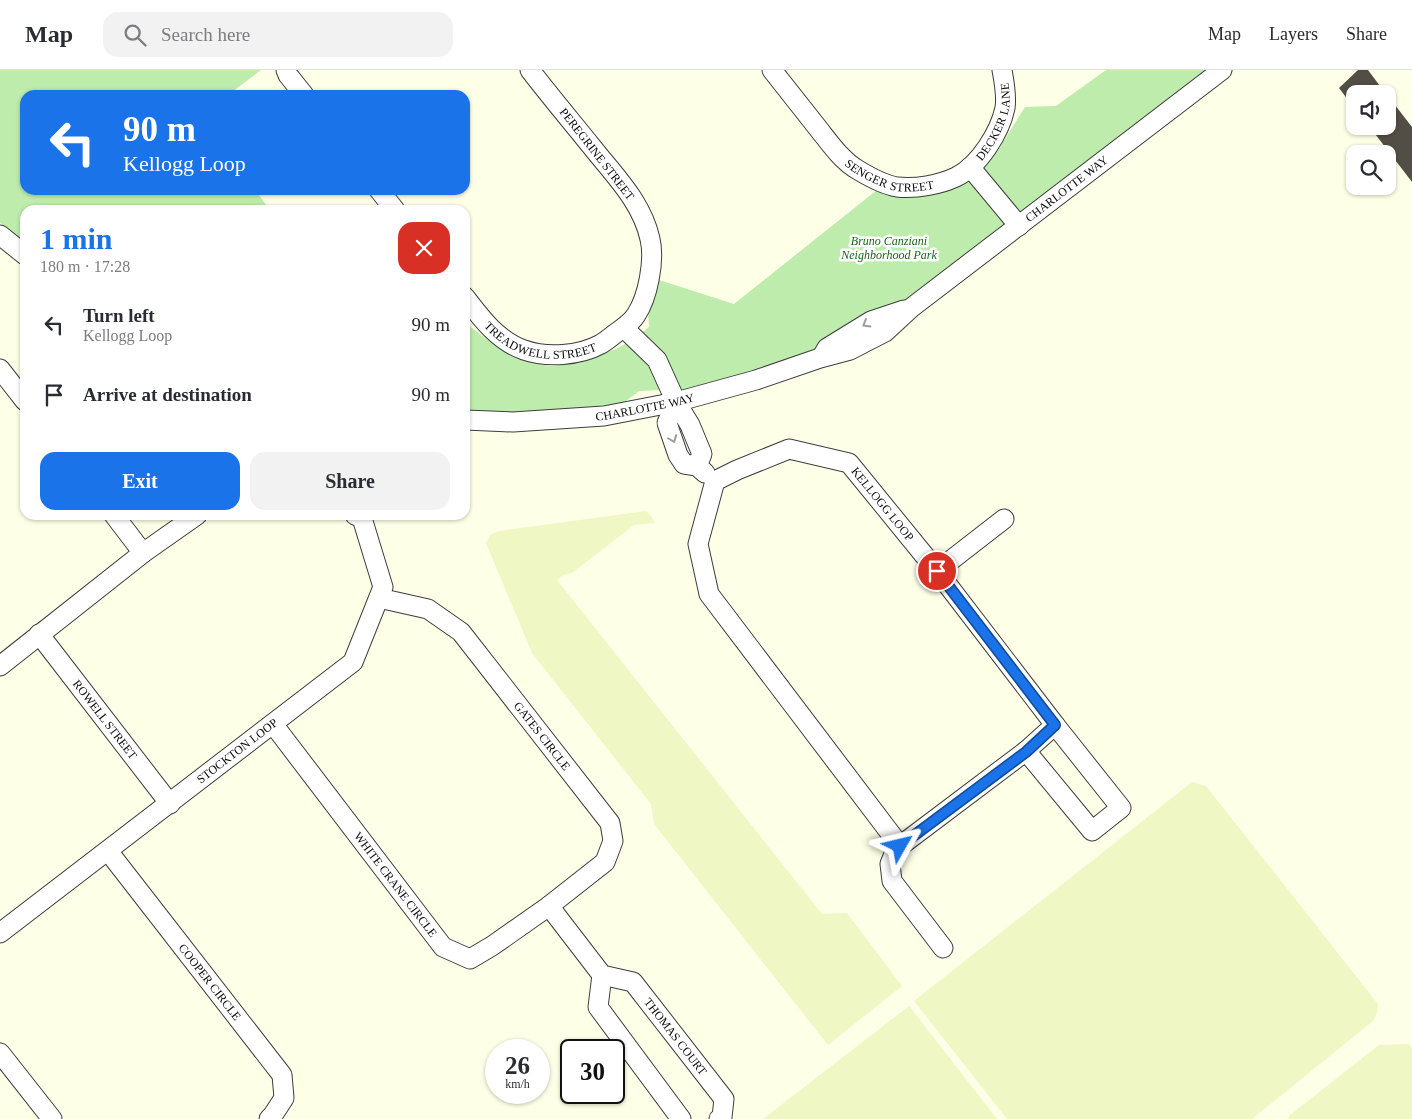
<!DOCTYPE html>
<meta charset="utf-8">
<style>
:root{--surface:#fff;--page:#f2f2f3;--text:#2b2b33;--muted:#7c7c81;--line:#e1e1e2;--accent:#1a73e8}
body{margin:0;font-family:Georgia,serif;background:var(--page);color:var(--text);height:100vh;display:flex;flex-direction:column;font-size:19px;white-space:nowrap}
*{box-sizing:border-box;margin:0}
p{font-size:16px;color:var(--muted)}
.icon{flex:none;width:28px;height:28px;fill:none;stroke:currentColor;stroke-width:2;stroke-linecap:round;stroke-linejoin:round}
.map{position:relative;flex:1;overflow:hidden}
.drawer{position:absolute;left:20px;top:135px;width:450px;height:315px;display:flex;flex-direction:column;background:var(--surface);border-radius:15px;box-shadow:0 1px 4px #0004}
.drawer>*{flex:none}
.top-card{position:absolute;left:20px;top:20px;width:450px;height:105px;border-radius:15px;box-shadow:0 1px 4px #0004;background:#1a73e8;color:#fff;overflow:hidden}
.controls{position:absolute;left:1346px;top:15px;display:grid;gap:10px}
.controls a{display:grid;place-items:center;width:50px;height:50px;border-radius:10px;background:var(--surface);box-shadow:0 1px 4px #0004;font-size:25px}
.speed{position:absolute;left:485px;top:969px;display:flex;gap:10px;font-size:25px;font-weight:700;text-align:center}
.speed>*{display:grid;place-content:center;width:65px;height:65px;border-radius:50%;background:var(--surface);box-shadow:0 1px 4px #0004;line-height:1}
.speed small{font-size:12px;font-weight:400}
.speed .limit{border:2px solid #111;border-radius:8px;background:#fff;color:#111}
.pin{position:absolute;display:grid;place-items:center;width:42px;height:42px;color:#fff;margin:-21px;border:2px solid #fff;border-radius:50%;box-shadow:0 1px 5px #0007}
.me{position:absolute;width:55px;margin:-28px;rotate:53deg;stroke-linejoin:round;filter:drop-shadow(0 0 4px #0008)}
.turn{display:flex;align-items:center;gap:18px;height:105px;padding:0 20px;font-size:22px}
.turn .icon{width:65px;height:65px;stroke-width:2.5}
.turn b{display:block;font-size:35px;line-height:42px}
.round{display:grid;place-items:center;flex:none;width:52px;height:52px;border-radius:15px;background:var(--page)}
.head{display:flex;align-items:center;justify-content:space-between;height:85px;padding:0 20px}
h1{font-size:30px;font-weight:800;line-height:38px;color:var(--accent)}
.primary-button{display:flex;gap:10px;margin-top:auto;padding:10px 20px}
.primary-button a{flex:1;height:58px;border-radius:15px;background:var(--accent);color:#fff;font-size:20px;font-weight:800;line-height:58px;text-align:center}
.primary-button a+a{background:var(--page);color:var(--text)}
ul{padding:0;list-style:none}
li{display:flex;align-items:center;gap:15px;height:70px;padding:0 20px}
li div{flex:1}
li b{display:block;font-size:19px}
li em{font-style:normal}
header{display:flex;align-items:center;gap:30px;box-sizing:border-box;height:70px;padding:0 25px;background:var(--surface);border-bottom:1px solid var(--line)}
header strong{font-size:24px}
nav{display:flex;gap:28px;margin-inline-start:auto;font-size:18px}
.search{width:350px;height:45px;background:var(--page);display:flex;align-items:center;gap:12px;box-sizing:border-box;padding:0 18px;border-radius:15px;color:var(--muted);font-size:19px}
.map>svg:first-child{display:block}
.farmland{fill:#eff7c4}
.green{fill:#beecad}
.building{fill:#534e45}
.lines{fill:none;stroke-linecap:round;stroke-linejoin:round}
.minor-casing{stroke:#3d3d3d;stroke-width:21}
.minor{stroke:#fff;stroke-width:19}
.oneway{stroke:#9d9d9d}
.route-casing{stroke:#114b97;stroke-width:12}
.route{stroke:#1a73e8;stroke-width:9}
.labels{text-anchor:middle;stroke-width:5;stroke-linejoin:round;paint-order:stroke}
.street-label{font-size:12px;fill:#0a0a0a;stroke:#fff}
.park-label{font-size:12px;font-style:italic;fill:#16661a;stroke:#fff}
</style>
<header>
<strong>Map</strong>
<div class="search"><svg class="icon" aria-label="search" viewBox="0 0 24 24"><circle cx="10" cy="10" r="6"/><path d="M15 15l6 6"/></svg>Search here</div>
<nav><a>Map</a><a>Layers</a><a>Share</a></nav>
</header>
<div class="map">
<svg width="1412" height="1049" viewBox="0 0 1412 1049">
<rect width="100%" height="100%" fill="#feffe7"/>
<g class="farmland">
<path d="M646,441L651,446L655,453L634,455L572,503L563,505L557,510L822,844L847,843L902,916L828,975L654,754L651,734L532,583L486,473L490,465L498,461Z"/>
<path d="M1192,712L1206,716L1378,934L1377,943L1373,951L1252,1049H1007L914,931Z"/>
<path d="M909,936L997,1049H763Z"/>
<path d="M1409,974L1412,978V1049H1288L1290,1045L1379,975Z"/>
</g>
<g class="green">
<path d="M0,0H261L228,25H25V120H255L270,140H25V175L0,153Z"/>
<path d="M1106,0H1209L905,231L847,260L810,281L710,318L639,321L618,337L498,346L465,343V256L467,254C492,274 517,291 550,296C559,297 611,282 620,277C631,271 640,264 649,257L648,240L659,210L734,234L877,120L952,117L998,80L1025,37L1056,36Z"/>
</g>
<g class="building">
<path d="M1358,0H1368L1386,24H1355V39L1339,18Z"/>
<path d="M1388,26L1412,57V112L1369,56H1388Z"/>
</g>
<g class="lines">
<g class="minor-casing">
<g id="minor">
<path d="M286,0L288,5L304,25"/>
<path id="s1" d="M772,0C787,19 802,38 817,57C829,72 841,90 858,100C868,106 885,115 897,117C916,119 939,115 956,107C979,96 1000,62 1005,38C1007,26 1004,11 1002,0"/>
<path d="M970,97L1019,156"/>
<path d="M379,120L395,140"/>
<path d="M0,165L25,185"/>
<path id="s2" d="M465,227C481,248 498,271 524,280C547,288 579,286 601,274C606,271 611,267 616,263C623,258 632,252 636,245C648,227 655,190 650,169C642,132 614,105 592,77C571,51 550,26 530,0"/>
<path d="M624,258L657,290L676,332L690,355L702,384L697,396"/>
<path d="M823,285L827,278L871,251L904,240"/>
<path d="M0,299L25,331"/>
<path d="M676,332L667,353L678,385L684,394L697,396L705,403"/>
<path id="s3" d="M465,350L513,352L604,346L676,332L756,310L820,288L850,280L885,262L911,238L1222,0"/>
<path d="M114,445L143,483"/>
<path d="M937,501L1004,449"/>
<path id="s4" d="M39,564L170,734"/>
<path d="M0,596L143,483L197,445"/>
<path id="s5" d="M273,654L443,877L470,889L492,876L549,836L605,792L613,771L610,753L461,562L428,539L379,528"/>
<path d="M1026,681L1092,761L1121,738L1055,655"/>
<path id="s6" d="M900,776L709,524L698,474L715,411L737,400L789,379L849,393L937,501L1055,655L1026,681L900,776L894,784L890,794L892,811L943,878"/>
<path id="s7" d="M108,781L282,1005L284,1028L273,1045L269,1049"/>
<path id="s8" d="M549,836L602,905L633,912L724,1029L722,1047L719,1049"/>
<path id="s9" d="M0,863L353,592L383,517L362,448L355,445"/>
<path d="M602,905L598,937L681,1049"/>
<path d="M0,983L52,1049"/>
</g>
</g>
<use href="#minor" class="minor"/>
</g>
<defs><path id="oneway-chevron" d="M-2-3.5L2.5 0L-2 3.5" fill="none" stroke-width="1.6" stroke-linecap="round" stroke-linejoin="round" transform="scale(1.25)"/></defs>
<g class="oneway">
<use href="#oneway-chevron" transform="translate(866 254) rotate(150)"/>
<use href="#oneway-chevron" transform="translate(673 369) rotate(69)"/>
</g>
<g class="lines">
<g class="route-casing">
<path id="route" d="M900,776L1026,682L1055,655L937,501"/>
</g>
<use href="#route" class="route"/>
</g>
<g class="labels">
<g class="street-label">
<text dy="4" stroke="none"><textPath href="#s1" startOffset="306">DECKER LANE</textPath></text>
<text transform="translate(597 84) rotate(52)" y="4">PEREGRINE STREET</text>
<text dy="4" stroke="none"><textPath href="#s1" startOffset="165">SENGER STREET</textPath></text>
<text dy="4" stroke="none"><textPath href="#s3" startOffset="665">CHARLOTTE WAY</textPath></text>
<text dy="4" stroke="none"><textPath href="#s2" startOffset="94">TREADWELL STREET</textPath></text>
<text dy="4" stroke="none"><textPath href="#s3" startOffset="181">CHARLOTTE WAY</textPath></text>
<text dy="4" stroke="none"><textPath href="#s6" startOffset="628">KELLOGG LOOP</textPath></text>
<text dy="4" stroke="none"><textPath href="#s4" startOffset="108">ROWELL STREET</textPath></text>
<text transform="translate(542 666) rotate(52)" y="4">GATES CIRCLE</text>
<text dy="4" stroke="none"><textPath href="#s9" startOffset="299">STOCKTON LOOP</textPath></text>
<text dy="4" stroke="none"><textPath href="#s5" startOffset="202">WHITE CRANE CIRCLE</textPath></text>
<text dy="4" stroke="none"><textPath href="#s7" startOffset="166">COOPER CIRCLE</textPath></text>
<text dy="4" stroke="none"><textPath href="#s8" startOffset="188">THOMAS COURT</textPath></text>
</g>
<g class="park-label">
<text x="889" y="175">Bruno Canziani<tspan x="889" dy="14">Neighborhood Park</tspan></text>
</g>
</g>
</svg>
<div class="controls">
<a><svg class="icon" aria-label="sound" viewBox="0 0 24 24"><path d="M4 9h4l5-4v14l-5-4H4zM17 9q2 3 0 6"/></svg></a>
<a><svg class="icon" aria-label="search" viewBox="0 0 24 24"><circle cx="10" cy="10" r="6"/><path d="M15 15l6 6"/></svg></a>
</div>
<div class="speed"><div>26<small>km/h</small></div><div class="limit">30</div></div>
<div class="pin" style="left:937px;top:501px;background:#d93025"><svg class="icon" aria-label="arrive" viewBox="0 0 24 24"><path d="M6 21V4h12l-3 4 3 4H6"/></svg></div>
<svg class="me" style="left:900px;top:776px" viewBox="-20 -20 40 40"><path d="M0-17L14 15 0 8-14 15z" fill="#1a73e8" stroke="#fff" stroke-width="4"/></svg>
<div class="top-card">
<div class="turn"><svg class="icon" aria-label="left" viewBox="0 0 24 24"><path d="M17 20v-9H6M10 6l-5 5 5 5"/></svg><div><b>90 m</b>Kellogg Loop</div></div>
</div>
<section class="drawer">
<div class="head"><div><h1>1 min</h1><p>180 m · 17:28</p></div><a class="round" style="background:#d93025;color:#fff"><svg class="icon" aria-label="close" viewBox="0 0 24 24"><path d="M6 6l12 12M18 6L6 18"/></svg></a></div>
<ul>
<li><svg class="icon" aria-label="left" viewBox="0 0 24 24"><path d="M17 20v-9H6M10 6l-5 5 5 5"/></svg><div><b>Turn left</b><p>Kellogg Loop</p></div><em>90 m</em></li>
<li><svg class="icon" aria-label="arrive" viewBox="0 0 24 24"><path d="M6 21V4h12l-3 4 3 4H6"/></svg><div><b>Arrive at destination</b></div><em>90 m</em></li>
</ul>
<div class="primary-button"><a>Exit</a><a>Share</a></div>
</section>
</div>
